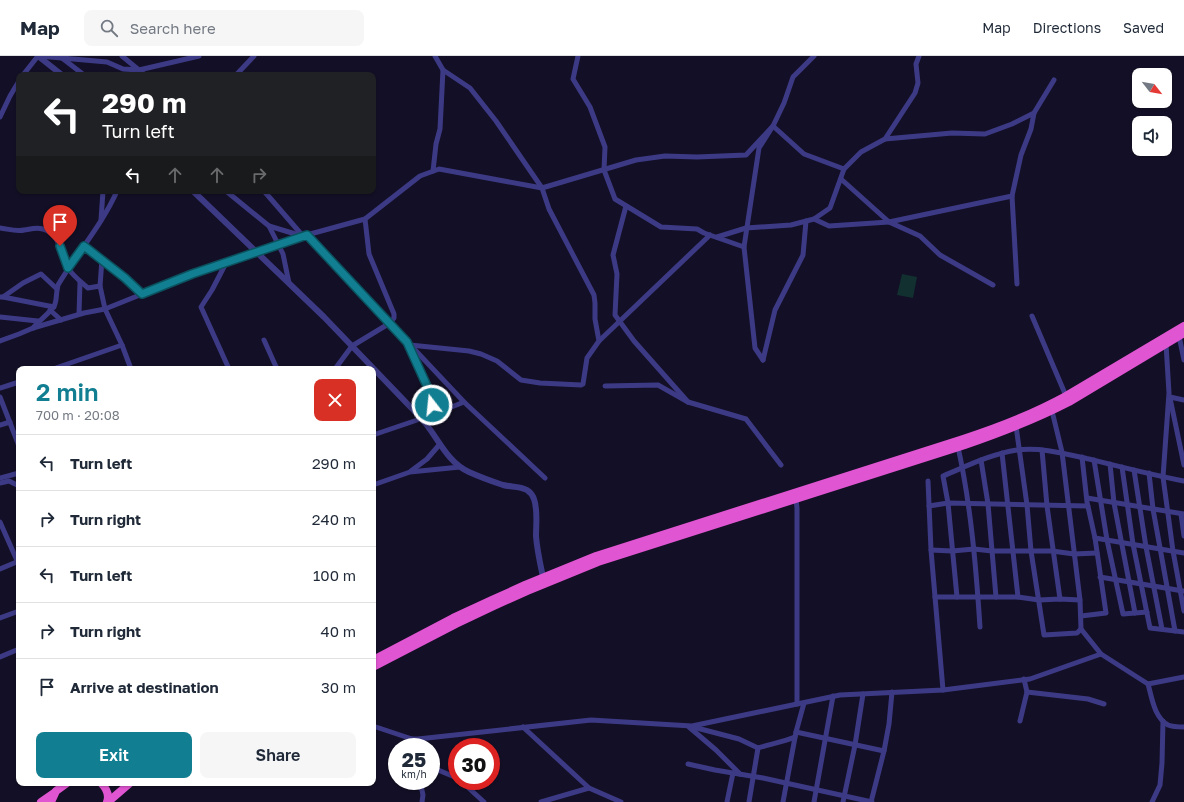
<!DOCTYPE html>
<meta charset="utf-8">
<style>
:root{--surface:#fff;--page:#f6f6f7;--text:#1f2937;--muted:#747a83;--line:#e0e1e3;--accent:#117e91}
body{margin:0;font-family:"Golos Text",sans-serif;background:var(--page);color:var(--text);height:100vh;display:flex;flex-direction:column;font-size:15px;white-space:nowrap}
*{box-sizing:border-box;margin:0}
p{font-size:13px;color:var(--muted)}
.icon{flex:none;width:22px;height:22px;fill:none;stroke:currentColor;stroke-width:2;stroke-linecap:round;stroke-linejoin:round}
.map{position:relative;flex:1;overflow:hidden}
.details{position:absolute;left:16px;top:310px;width:360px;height:420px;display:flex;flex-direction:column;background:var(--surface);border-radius:8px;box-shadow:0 1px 3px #0004}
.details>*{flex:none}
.guide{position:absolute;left:16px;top:16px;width:360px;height:122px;border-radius:8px;box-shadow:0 1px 3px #0004;background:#202124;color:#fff;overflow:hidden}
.needle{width:26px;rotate:121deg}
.buttons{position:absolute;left:1132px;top:12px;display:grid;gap:8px}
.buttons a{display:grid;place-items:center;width:40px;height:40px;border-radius:8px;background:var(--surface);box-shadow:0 1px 3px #0004;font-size:20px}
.speed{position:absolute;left:388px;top:682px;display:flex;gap:8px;font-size:20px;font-weight:700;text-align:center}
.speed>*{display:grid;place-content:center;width:52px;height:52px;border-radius:50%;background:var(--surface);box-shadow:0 1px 3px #0004;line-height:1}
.speed small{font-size:10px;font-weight:400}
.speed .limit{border:6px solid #d22;background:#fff;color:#111}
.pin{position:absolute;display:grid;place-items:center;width:34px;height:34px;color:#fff;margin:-41px -17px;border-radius:50% 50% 50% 0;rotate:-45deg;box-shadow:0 0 4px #0007}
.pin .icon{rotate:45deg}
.me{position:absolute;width:44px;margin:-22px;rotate:344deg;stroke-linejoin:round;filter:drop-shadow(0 0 3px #0008)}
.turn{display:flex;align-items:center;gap:14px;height:84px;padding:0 20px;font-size:18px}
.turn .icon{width:52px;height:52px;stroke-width:2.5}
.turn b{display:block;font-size:28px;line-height:34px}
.lanes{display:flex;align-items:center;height:38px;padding:0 20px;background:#0003;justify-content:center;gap:20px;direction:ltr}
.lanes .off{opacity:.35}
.round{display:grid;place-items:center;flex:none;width:42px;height:42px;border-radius:8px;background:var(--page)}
.overview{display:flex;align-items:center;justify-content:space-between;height:68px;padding:0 20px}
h1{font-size:24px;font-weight:600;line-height:30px;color:var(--accent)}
.cta{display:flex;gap:8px;margin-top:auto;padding:8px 20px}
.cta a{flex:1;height:46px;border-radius:8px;background:var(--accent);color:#fff;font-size:16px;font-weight:600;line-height:46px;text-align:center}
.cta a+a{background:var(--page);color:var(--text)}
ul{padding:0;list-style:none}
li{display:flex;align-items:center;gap:12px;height:56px;padding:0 20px;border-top:1px solid var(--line)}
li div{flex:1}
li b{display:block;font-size:15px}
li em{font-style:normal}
header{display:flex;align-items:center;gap:24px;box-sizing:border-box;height:56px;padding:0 20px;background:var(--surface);border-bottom:1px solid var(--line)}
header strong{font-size:19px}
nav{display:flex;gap:22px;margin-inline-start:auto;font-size:14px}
.search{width:280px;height:36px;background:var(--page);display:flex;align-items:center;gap:10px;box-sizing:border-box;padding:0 14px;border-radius:8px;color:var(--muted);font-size:15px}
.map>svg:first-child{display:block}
.green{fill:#12302f}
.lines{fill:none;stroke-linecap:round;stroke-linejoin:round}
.minor{stroke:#3d3a85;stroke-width:5}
.tertiary{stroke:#3d3a85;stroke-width:6}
.trunk{stroke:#e055d1;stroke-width:8}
.route-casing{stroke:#0b525e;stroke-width:10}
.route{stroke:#117e91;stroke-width:7}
</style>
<header>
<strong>Map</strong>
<div class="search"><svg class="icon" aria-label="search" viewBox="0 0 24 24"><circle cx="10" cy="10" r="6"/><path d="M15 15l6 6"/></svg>Search here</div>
<nav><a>Map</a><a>Directions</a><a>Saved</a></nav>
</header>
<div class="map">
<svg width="1184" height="746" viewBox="0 0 1184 746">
<rect width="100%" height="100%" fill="#130f26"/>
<path class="green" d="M902,218L917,221L913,242L897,239Z"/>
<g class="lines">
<g class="minor">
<path d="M39,0L107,6L123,13L139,14L199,0"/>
<path d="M122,0L145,19"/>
<path d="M578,0L573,23L590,51L605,91L604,114L615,143L661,171L697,173L704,177L744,191L755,292L763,304"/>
<path d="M814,0L793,21L784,47L773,70L804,98L844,113"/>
<path d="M62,2L84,19"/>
<path d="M23,19L38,0"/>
<path d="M236,19L254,0"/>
<path d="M0,61L10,40L19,25"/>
<path d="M885,83L952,77L985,78L1012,68L1034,57"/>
<path d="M433,115L436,88L440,73L443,14"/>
<path d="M841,123L889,166L920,180L940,199L993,229"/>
<path d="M226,135L269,170L302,180"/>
<path d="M264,135L302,179"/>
<path d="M626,150L613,199L617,218L615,259L634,285L688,346"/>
<path d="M814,163L829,170L889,166L1012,140"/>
<path d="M101,164L103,135"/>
<path d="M269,170L283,198L289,227"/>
<path d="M0,172C8,173 17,176 24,174C31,173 36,171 43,173C61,178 60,198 68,212C73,220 81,226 88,232L100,230"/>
<path d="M307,179L464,346L545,422"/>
<path d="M717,181L746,172L791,169L814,163L830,152L844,113L861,96L885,83L915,37L918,27L916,8L919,0"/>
<path d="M84,190L125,221L142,238"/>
<path d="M102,203L100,230L105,253L122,289L131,313"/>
<path d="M226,207L212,234L201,251L229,313"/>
<path d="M1017,228L1012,140L1021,99L1031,73L1034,57L1054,24"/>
<path d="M0,241H3L23,227L41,218L57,233"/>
<path d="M3,241L54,251"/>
<path d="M50,254L61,264"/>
<path d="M79,258L80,226"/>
<path d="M1032,260L1066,340"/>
<path d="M0,261L38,265"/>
<path d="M33,272C38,265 53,255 55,248C57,242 56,236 58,229C77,197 102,169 117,135"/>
<path d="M1179,280L1184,304"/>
<path d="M264,284L277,313"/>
<path d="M0,285L19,278L33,272L84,257L105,253L192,218L303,180L365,163L420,120L439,113L542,132L636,104L665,100L697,101L746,99L773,70L759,92L744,191"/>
<path d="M599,285L710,179"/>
<path d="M1166,288L1169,337L1163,421L1173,495L1184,555"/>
<path d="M410,289L469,295L481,298L497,305L521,324L540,327L581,329L583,328L587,302L599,285L595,263V247L594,239L549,153L542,132L496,65L470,32L443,14L435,0"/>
<path d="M763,304L775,254L803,199L806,165"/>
<path d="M53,313L122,289"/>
<path d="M307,313H310"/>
<path d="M335,313L352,290L390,267L394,262V258L369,198L365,163"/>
<path d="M605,330L658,329L688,346L746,363L781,409"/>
<path d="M0,332L19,326"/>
<path d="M0,341L19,390"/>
<path d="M1170,341L1184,344"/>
<path d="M1170,342L1184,409"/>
<path d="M1052,355L1062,396L1080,544L1081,573L1101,598"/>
<path d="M429,360L464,346"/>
<path d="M0,369L10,366"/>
<path d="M1016,370L1027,449L1031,495L1044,579L1077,577L1081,573"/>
<path d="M373,379L429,360L432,349L427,331L408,289"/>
<path d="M958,391C971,450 976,511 980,571"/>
<path d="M1042,394L1047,450L1060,543"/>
<path d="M1002,397L1018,541"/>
<path d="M981,404L988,448L996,541"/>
<path d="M1094,404L1107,484L1123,558L1147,556"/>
<path d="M1110,408L1114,447L1135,557"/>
<path d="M1122,411L1133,488L1150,572L1184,576"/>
<path d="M1134,414L1146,491L1162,573"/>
<path d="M411,415L427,403L440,388"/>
<path d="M1149,417L1153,453L1175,575"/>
<path d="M0,422L19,417"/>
<path d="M928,425L931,494L943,634"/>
<path d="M0,427L9,425L19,430"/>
<path d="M373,429L410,416L460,411"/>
<path d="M1087,442L1184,458"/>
<path d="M796,443L797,452V648"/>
<path d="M929,450L948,447L1088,450"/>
<path d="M1181,458L1184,480"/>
<path d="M0,466L19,509"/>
<path d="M1095,482L1184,497"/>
<path d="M931,494L952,495L974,493L992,495H1052L1074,498L1097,497"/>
<path d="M0,513L19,505"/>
<path d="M1100,521L1183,535"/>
<path d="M935,541H1018L1039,544L1060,543L1080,544"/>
<path d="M957,541L948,447L943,420C967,410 991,398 1017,394C1042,391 1066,398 1089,403C1121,411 1152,419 1184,425"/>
<path d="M1081,560L1106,557L1095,482L1087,446L1082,401"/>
<path d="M0,562L19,555"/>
<path d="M0,601L19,593"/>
<path d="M1148,628C1152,642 1154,661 1168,669C1173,671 1179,671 1184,671"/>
<path d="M1027,636L1088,643L1104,648"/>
<path d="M1020,665L1027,636L1024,623"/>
<path d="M373,670L412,683H418L591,664L692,670L840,639L943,634L1030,623L1101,598L1148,628L1184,621"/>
<path d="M523,671L589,732L541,746"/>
<path d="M689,671L716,694L740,718"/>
<path d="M693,671L739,683L758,692C771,688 783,686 795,681"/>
<path d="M796,676L884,695"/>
<path d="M412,683L414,691"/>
<path d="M688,708L715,714L763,722L872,746"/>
<path d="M431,711L457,722"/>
<path d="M420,725L423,739L422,746"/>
<path d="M461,725L484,746"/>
<path d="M589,732L621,746"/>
<path d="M727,746L733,717"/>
<path d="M749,746L758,692"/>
<path d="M783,746L796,676L804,647"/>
<path d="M814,746L833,640"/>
<path d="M843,746L855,689L863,638"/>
<path d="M871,746L884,695L889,668L892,636"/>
<path d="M1152,746L1160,729L1162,707L1163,665"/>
</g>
<g class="tertiary">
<path d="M38,0L62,19"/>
<path d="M193,135L324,261L421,362C437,379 446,406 469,416C480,421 491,425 503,429C511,431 520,430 527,434C530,436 533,440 534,443C538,454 536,468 536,480C537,494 540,507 543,521"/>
</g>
<g class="trunk">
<path d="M373,604L453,562L492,544L525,529L596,500L963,383C997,372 1035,357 1066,340L1184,270"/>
<path d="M373,611L456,568L494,550L527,535L598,506L965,389C1000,377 1036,363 1069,346L1184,277"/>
<path d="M101,727C106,732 110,738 107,746"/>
<path d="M41,746L54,737"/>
<path d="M51,746L56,735L67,727"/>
<path d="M108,746L130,727"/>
</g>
</g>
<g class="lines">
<g class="route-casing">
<path id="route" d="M60,190L68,212L84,190L125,222L142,238L192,218L307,179L407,286L427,330L432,349"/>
</g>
<use href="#route" class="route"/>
</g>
</svg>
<div class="buttons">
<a><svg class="needle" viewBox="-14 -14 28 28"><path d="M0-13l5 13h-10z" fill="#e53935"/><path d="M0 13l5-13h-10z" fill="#747a83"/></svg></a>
<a><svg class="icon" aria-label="sound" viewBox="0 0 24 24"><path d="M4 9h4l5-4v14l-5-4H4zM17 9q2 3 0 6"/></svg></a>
</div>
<div class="speed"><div>25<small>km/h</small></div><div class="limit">30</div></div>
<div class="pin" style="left:60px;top:190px;background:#d93025"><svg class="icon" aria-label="arrive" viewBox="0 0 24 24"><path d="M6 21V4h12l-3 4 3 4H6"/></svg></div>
<svg class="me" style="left:432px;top:349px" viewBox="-20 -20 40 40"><circle r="17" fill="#117e91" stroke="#fff" stroke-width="3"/><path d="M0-11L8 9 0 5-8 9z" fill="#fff"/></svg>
<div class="guide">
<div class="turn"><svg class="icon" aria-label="left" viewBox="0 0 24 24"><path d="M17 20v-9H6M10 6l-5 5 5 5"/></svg><div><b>290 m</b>Turn left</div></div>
<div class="lanes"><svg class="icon" aria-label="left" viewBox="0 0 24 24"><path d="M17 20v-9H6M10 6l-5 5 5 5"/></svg><svg class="icon off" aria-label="ahead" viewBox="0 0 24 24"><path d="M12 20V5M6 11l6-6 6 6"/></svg><svg class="icon off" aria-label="ahead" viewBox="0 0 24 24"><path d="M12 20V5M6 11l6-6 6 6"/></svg><svg class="icon off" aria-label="right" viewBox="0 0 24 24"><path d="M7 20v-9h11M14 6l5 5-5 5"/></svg></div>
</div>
<section class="details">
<div class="overview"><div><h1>2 min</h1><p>700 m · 20:08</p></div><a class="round" style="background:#d93025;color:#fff"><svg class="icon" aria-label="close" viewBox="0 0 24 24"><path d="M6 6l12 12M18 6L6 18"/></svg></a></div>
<ul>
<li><svg class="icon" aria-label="left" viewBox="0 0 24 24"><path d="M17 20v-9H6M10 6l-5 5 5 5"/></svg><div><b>Turn left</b></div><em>290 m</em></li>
<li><svg class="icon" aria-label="right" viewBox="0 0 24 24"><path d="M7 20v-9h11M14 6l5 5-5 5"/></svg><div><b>Turn right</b></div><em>240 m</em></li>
<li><svg class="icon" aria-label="left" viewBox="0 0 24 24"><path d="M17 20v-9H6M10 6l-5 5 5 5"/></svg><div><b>Turn left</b></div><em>100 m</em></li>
<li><svg class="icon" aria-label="right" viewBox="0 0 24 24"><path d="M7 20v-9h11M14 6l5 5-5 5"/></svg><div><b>Turn right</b></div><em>40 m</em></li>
<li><svg class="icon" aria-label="arrive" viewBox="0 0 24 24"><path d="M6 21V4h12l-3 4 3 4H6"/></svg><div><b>Arrive at destination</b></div><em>30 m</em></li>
</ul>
<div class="cta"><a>Exit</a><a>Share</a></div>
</section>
</div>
